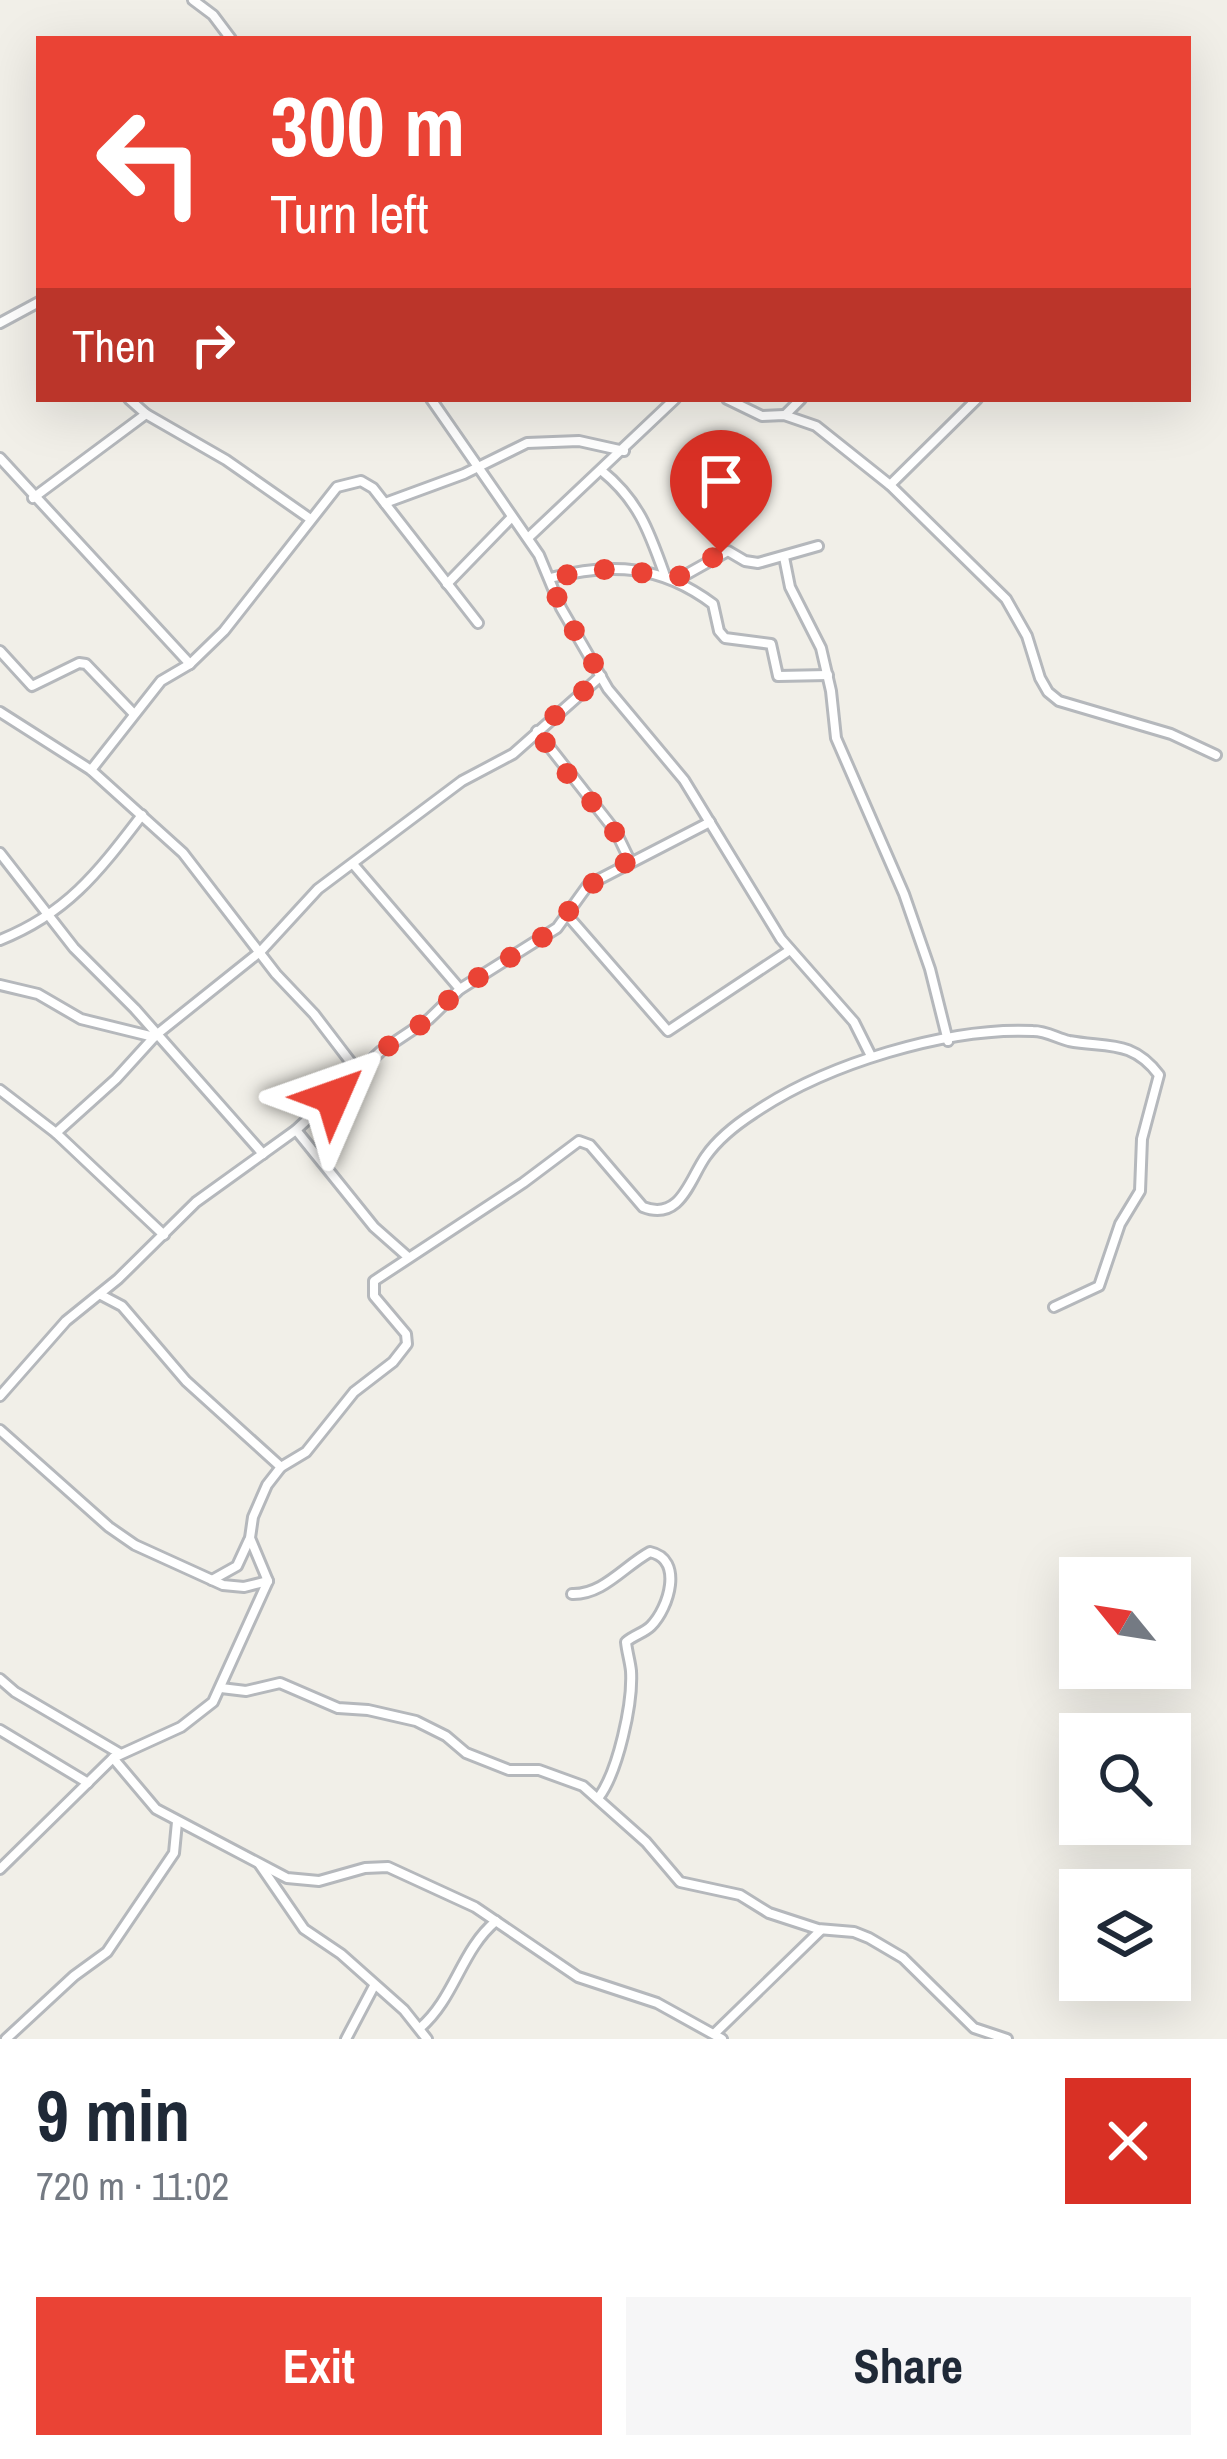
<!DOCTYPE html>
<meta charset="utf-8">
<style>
:root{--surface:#fff;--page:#f6f6f7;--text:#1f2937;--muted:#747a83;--accent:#ea4335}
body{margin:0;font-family:"Archivo Narrow",sans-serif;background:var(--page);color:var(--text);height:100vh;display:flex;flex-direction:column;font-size:45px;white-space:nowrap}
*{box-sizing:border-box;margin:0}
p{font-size:39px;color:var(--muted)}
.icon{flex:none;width:66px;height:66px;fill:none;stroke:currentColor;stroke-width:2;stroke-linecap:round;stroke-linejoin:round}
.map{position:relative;height:2039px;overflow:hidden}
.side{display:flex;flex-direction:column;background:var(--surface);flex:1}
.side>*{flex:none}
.top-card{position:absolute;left:36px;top:36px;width:1155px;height:366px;border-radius:0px;box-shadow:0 12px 48px #0002;background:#ea4335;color:#fff;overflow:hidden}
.needle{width:78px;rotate:300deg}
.buttons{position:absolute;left:1059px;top:1557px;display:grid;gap:24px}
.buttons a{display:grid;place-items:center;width:132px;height:132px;border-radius:0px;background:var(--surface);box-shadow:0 12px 48px #0002;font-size:60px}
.pin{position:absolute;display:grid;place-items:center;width:102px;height:102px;color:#fff;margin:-123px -51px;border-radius:50% 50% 50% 0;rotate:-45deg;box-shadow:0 0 12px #0007}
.pin .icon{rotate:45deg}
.me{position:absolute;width:132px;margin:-66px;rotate:47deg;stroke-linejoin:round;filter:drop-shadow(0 0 9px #0008)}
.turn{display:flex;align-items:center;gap:42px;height:252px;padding:0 36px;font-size:54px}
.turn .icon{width:156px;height:156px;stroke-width:2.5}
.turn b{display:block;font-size:84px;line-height:102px}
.then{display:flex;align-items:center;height:114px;padding:0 36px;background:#0003;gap:24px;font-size:45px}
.round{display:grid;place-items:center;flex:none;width:126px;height:126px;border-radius:0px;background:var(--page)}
.head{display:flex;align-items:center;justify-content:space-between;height:204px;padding:0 36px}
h1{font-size:72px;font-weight:800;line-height:90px}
.button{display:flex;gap:24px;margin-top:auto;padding:24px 36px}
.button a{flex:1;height:138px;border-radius:0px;background:var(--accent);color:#fff;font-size:48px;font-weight:800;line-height:138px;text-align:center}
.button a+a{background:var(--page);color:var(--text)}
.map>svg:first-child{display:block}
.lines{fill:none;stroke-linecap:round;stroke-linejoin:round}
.street-casing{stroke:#b5b8bc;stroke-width:14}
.street{stroke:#fff;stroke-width:8}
.route{stroke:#ea4335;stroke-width:21;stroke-dasharray:0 37.8}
</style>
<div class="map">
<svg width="1227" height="2039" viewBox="0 0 1227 2039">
<rect width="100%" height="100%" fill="#f1efe8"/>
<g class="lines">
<g class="street-casing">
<g id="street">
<path d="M193,0L213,15L231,39"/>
<path d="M0,323L39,302"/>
<path d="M129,399L146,414L226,460L309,518"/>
<path d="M431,399L539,555L561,608L608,689L684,780L781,939L854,1022L871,1056"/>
<path d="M727,399L762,416L784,415L816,426L890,485L1006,599L1027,636L1040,678L1048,692L1059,701L1171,734L1216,755"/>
<path d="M785,415L801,399"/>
<path d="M0,458L190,664"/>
<path d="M602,471C638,500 649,531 664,573"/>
<path d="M890,485L977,399"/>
<path d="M33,498L146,414"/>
<path d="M385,503L464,474L527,443L579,441L624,451"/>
<path d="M528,538L675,399"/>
<path d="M784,557L790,587L821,648L831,691L836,738L904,894L930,969L948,1041"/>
<path d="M671,577L687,574L728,551L745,561L758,563L818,546"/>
<path d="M550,578C612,562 661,565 713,604L719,631L725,638L771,644L778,676L828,675"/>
<path d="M447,584L511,518"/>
<path d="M0,651L32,686L79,663L86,664L133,713"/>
<path d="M0,712L91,770L183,853L276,974L314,1014L359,1073"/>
<path d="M537,731L616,832L630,861"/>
<path d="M91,770L161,681L190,664L224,631L337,487L361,481L373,488L478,623"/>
<path d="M0,853L74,948L135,1009L263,1154"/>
<path d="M353,864L460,989"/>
<path d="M568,916L668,1031L790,950"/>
<path d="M0,940C68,913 99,871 142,815"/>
<path d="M0,985L38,994L81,1019L154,1037"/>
<path d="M0,1090L56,1133L164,1235"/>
<path d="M296,1130L374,1227L408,1257"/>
<path d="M56,1133L116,1079L156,1035L261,951L318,889L462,781L513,754L601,676"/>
<path d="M101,1295L122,1306L186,1381L281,1467"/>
<path d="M0,1396L66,1321L118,1279L196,1202L296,1130L381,1051L429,1019L460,989L557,928L588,885L710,822"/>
<path d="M0,1430L109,1527L135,1545L223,1585L244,1587L268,1581"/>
<path d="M212,1580L237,1566L249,1540"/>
<path d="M572,1594C603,1595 624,1566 650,1552C684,1559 669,1608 651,1626C644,1633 634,1635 626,1642C627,1652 630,1661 631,1671C633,1704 618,1771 599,1797"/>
<path d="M0,1679L15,1692L119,1753"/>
<path d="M221,1688L246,1691L280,1683L338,1708L368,1710L416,1721L446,1736L466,1753L509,1770H539L583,1786L646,1842L680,1882L740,1895L769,1913L818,1929L854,1932L869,1938L903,1958L974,2028L1007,2039"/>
<path d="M0,1730L88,1783"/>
<path d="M113,1758L156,1809L287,1878L319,1881L365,1868L388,1867L475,1907L578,1977L657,2003L722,2039"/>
<path d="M260,1865L304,1929L341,1954L404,2010L427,2039"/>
<path d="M0,1869L113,1758L181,1727L213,1702L268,1581L250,1538L253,1517L267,1485L281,1467L306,1452L354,1392L393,1362L407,1344L406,1334L374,1296V1281L523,1183L579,1141L590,1145L643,1207C681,1222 690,1178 706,1156C718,1139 737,1124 754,1113C826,1064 947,1027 1033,1031C1046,1031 1057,1038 1069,1041C1106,1048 1132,1039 1159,1075L1142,1139L1140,1191L1120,1224L1099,1286L1054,1307"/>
<path d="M420,2028C455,1998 461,1950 496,1921"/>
<path d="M715,2033L821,1930"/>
<path d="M6,2039L74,1976L107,1952L174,1853L177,1822"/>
<path d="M346,2039L374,1986"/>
</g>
</g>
<use href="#street" class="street"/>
</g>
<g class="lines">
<path class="route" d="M333,1097L381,1051L429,1019L460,989L557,928L584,889L630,860L608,820L571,779L537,731L601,676L561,608L550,578L599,569L680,576L721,553"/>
</g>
</svg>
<div class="buttons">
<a><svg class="needle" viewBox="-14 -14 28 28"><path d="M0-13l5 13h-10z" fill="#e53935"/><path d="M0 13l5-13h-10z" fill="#747a83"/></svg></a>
<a><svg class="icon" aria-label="search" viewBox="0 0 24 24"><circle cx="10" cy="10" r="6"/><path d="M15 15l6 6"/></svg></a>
<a><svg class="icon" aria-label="layers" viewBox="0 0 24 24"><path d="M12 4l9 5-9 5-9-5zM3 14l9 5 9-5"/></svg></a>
</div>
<div class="pin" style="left:721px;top:553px;background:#d93025"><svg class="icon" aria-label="arrive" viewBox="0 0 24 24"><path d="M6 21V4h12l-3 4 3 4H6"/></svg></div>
<svg class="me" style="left:333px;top:1097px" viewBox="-20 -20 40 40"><path d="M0-17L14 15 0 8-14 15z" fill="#ea4335" stroke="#fff" stroke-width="4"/></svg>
<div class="top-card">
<div class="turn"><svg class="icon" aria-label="left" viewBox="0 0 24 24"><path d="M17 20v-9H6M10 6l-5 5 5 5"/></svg><div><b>300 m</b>Turn left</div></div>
<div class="then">Then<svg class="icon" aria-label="right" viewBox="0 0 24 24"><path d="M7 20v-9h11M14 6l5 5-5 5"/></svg></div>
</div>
</div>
<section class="side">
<div class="head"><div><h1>9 min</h1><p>720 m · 11:02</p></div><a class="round" style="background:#d93025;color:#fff"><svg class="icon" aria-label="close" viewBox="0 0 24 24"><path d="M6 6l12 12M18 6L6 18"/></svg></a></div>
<div class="button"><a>Exit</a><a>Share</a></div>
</section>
